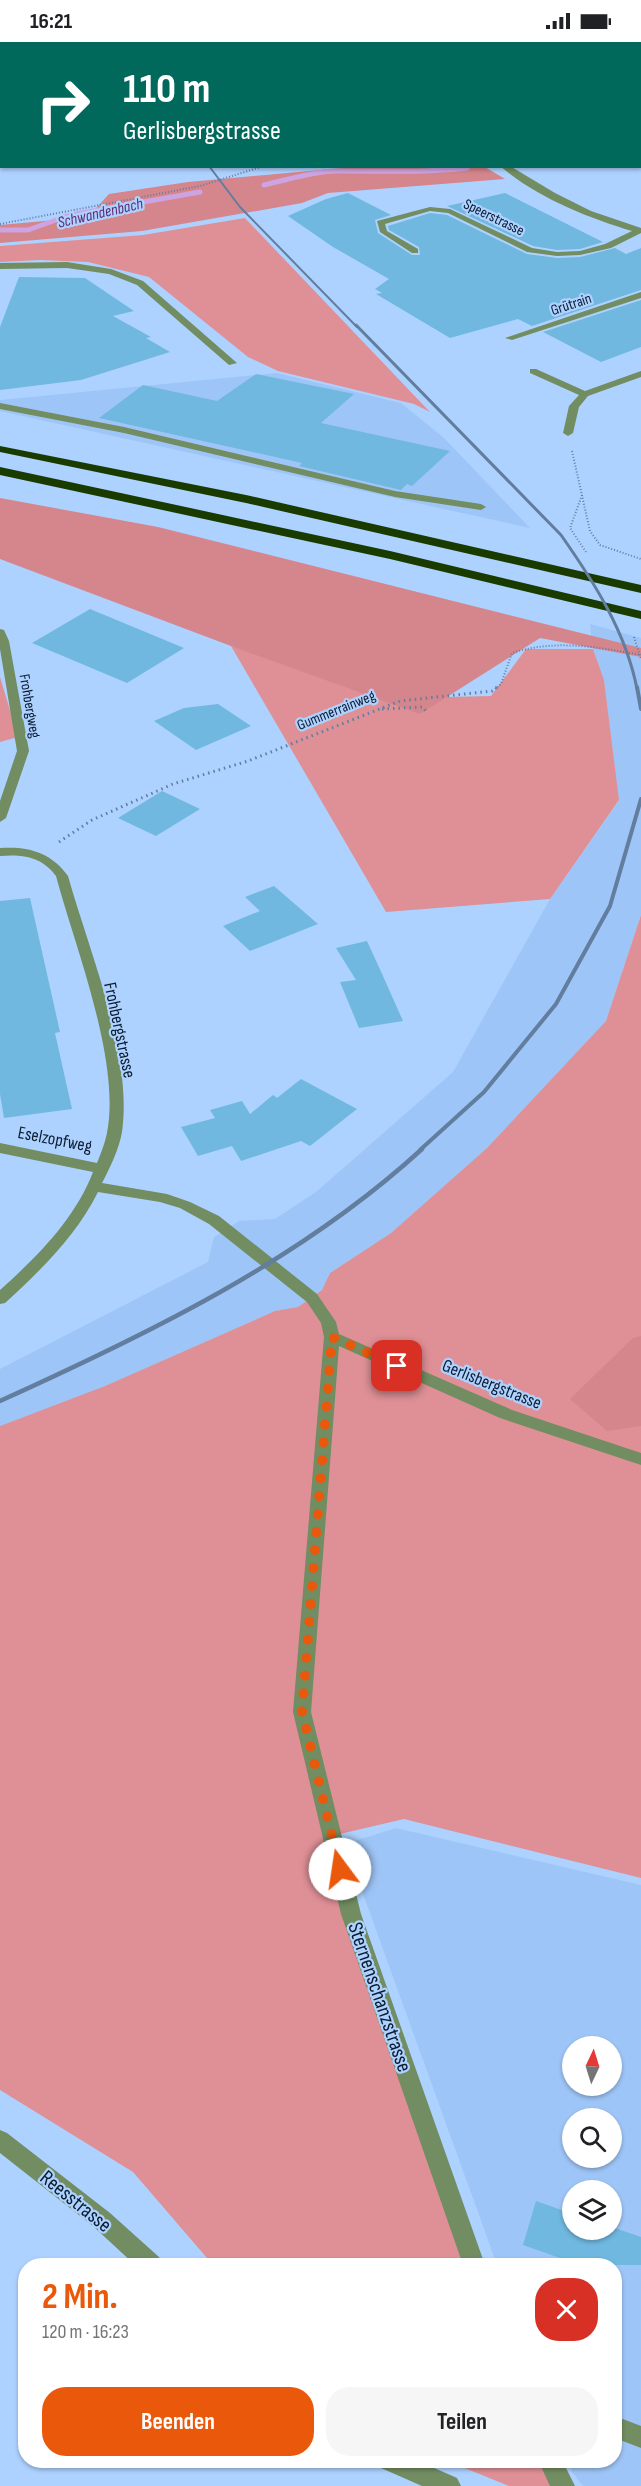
<!DOCTYPE html>
<html lang="de">
<meta charset="utf-8">
<style>
:root{--surface:#fff;--page:#f6f6f6;--text:#202124;--muted:#757577;--accent:#ea580c}
body{margin:0;font-family:"Sofia Sans Condensed",sans-serif;background:var(--page);color:var(--text);height:100vh;display:flex;flex-direction:column;font-size:22px;white-space:nowrap}
*{box-sizing:border-box;margin:0}
p{font-size:20px;color:var(--muted)}
.icon{flex:none;width:33px;height:33px;fill:none;stroke:currentColor;stroke-width:2;stroke-linecap:round;stroke-linejoin:round}
.map{position:relative;flex:1;overflow:hidden}
.drawer{position:absolute;left:18px;top:2216px;width:604px;height:210px;display:flex;flex-direction:column;background:var(--surface);border-radius:24px;box-shadow:0 2px 4px #0004}
.drawer>*{flex:none}
.top-card{position:absolute;left:0px;top:0px;width:642px;height:126px;box-shadow:0 2px 4px #0004;background:#00695c;color:#fff;overflow:hidden}
.needle{width:39px;rotate:4deg}
.tools{position:absolute;left:562px;top:1994px;display:grid;gap:12px}
.tools a{display:grid;place-items:center;width:60px;height:60px;border-radius:50%;background:var(--surface);box-shadow:0 2px 4px #0004;font-size:30px}
.pin{position:absolute;display:grid;place-items:center;width:51px;height:51px;color:#fff;margin:-26px;border-radius:12px;box-shadow:0 3px 9px #0006}
.me{position:absolute;width:66px;margin:-33px;rotate:346deg;stroke-linejoin:round;filter:drop-shadow(0 0 4px #0008)}
.turn{display:flex;align-items:center;gap:21px;height:126px;padding:0 24px;font-size:27px}
.turn .icon{width:78px;height:78px;stroke-width:2.5}
.turn b{display:block;font-size:42px;line-height:51px}
.round{display:grid;place-items:center;flex:none;width:63px;height:63px;border-radius:24px;background:var(--page)}
.head{display:flex;align-items:center;justify-content:space-between;height:102px;padding:0 24px}
h1{font-size:36px;font-weight:700;line-height:45px;color:var(--accent)}
.button{display:flex;gap:12px;margin-top:auto;padding:12px 24px}
.button a{flex:1;height:69px;border-radius:24px;background:var(--accent);color:#fff;font-size:24px;font-weight:700;line-height:69px;text-align:center}
.button a+a{background:var(--page);color:var(--text)}
.status{display:flex;justify-content:space-between;align-items:center;height:42px;padding:0 30px;background:var(--surface);direction:ltr}
.status svg{height:16px;fill:currentColor}
.map>svg:first-child{display:block}
.built{fill:#9ec5f7;fill-rule:evenodd}
.green{fill:#de9096}
.forest{fill:#d5858c}
.lines{fill:none;stroke-linecap:round;stroke-linejoin:round}
.stream{stroke:#cea3e2;stroke-width:5}
.building{fill:#70b8e0}
.path-far1{stroke:#627d9e;stroke-width:2;stroke-dasharray:1 2;stroke-linecap:butt}
.path{stroke:#627d9e;stroke-width:3;stroke-dasharray:1.5 4;stroke-linecap:butt}
.service{fill:#718d61;fill-rule:evenodd}
.minor{fill:#718d61;fill-rule:evenodd}
.motorway{fill:#193b00;fill-rule:evenodd}
.rail-far3{stroke:#627d9e;stroke-width:2}
.rail-far2{stroke:#627d9e;stroke-width:3}
.rail-far1{stroke:#627d9e;stroke-width:4}
.rail{stroke:#627d9e;stroke-width:4.5}
.route{stroke:#ea580c;stroke-width:10;stroke-dasharray:0 18}
.labels{text-anchor:middle;stroke-width:4.5;stroke-linejoin:round;paint-order:stroke}
.far-street-label{font-size:15px;fill:#0c1c31;stroke:#aed2ff}
.far-water-label{font-size:16px;font-style:italic;fill:#5f2a74;stroke:#aed2ff}
.street-label{font-size:18px;fill:#0c1c31;stroke:#aed2ff}
.near-street-label{font-size:21px;fill:#0c1c31;stroke:#aed2ff}
</style>
<div class="status"><b>16:21</b><svg viewBox="0 0 49 12"><path d="M0 12V9h3v3zM5 12V6h3v6zM10 12V3h3v9zM15 12V0h3v12zM26 1h20v11H26zM47 4h2v5h-2z"/></svg></div>
<div class="map">
<svg width="641" height="2444" viewBox="0 0 641 2444">
<rect width="100%" height="100%" fill="#aed2ff"/>
<g class="built">
<path d="M277,331L401,361L444,396L530,486L0,369V358Z"/>
<path d="M590,582L641,596V873L606,979L487,1106L391,1191L330,1231L322,1248L298,1265L275,1269L105,1344L0,1384V1327L208,1220L214,1195L239,1179L275,1177L316,1150L453,1030L550,857L619,759L604,638L593,607Z"/>
<path d="M396,1786L641,1843V2444H583L572,2430L568,2418H615V2223H497L345,1802ZM573,2004H612V2043H573ZM573,2076H612V2115H573ZM573,2148H612V2187H573Z"/>
</g>
<g class="green">
<path d="M245,176L430,370L414,362L278,329L248,315L149,235L88,220L40,218L0,220V204L143,193Z"/>
<path d="M231,604L405,656L491,654L526,607H593L604,638L619,758L550,857L386,870Z"/>
<path d="M0,635L18,695L0,700Z"/>
<path d="M641,873V1836L404,1777L327,1795L475,2223H213L133,2130L0,2048V1384L105,1344L275,1269L298,1265L322,1248L330,1231L391,1191L487,1106L606,979Z"/>
<path d="M445,2418H542L551,2444H509Z"/>
</g>
<g class="forest">
<path d="M365,124L485,125L505,137L328,151L302,161L142,189L0,201V183L88,175L109,152L188,140Z"/>
<path d="M0,456L158,485L641,606V615L540,596L420,672L231,604L0,517Z"/>
<path d="M641,1294V1384L607,1389L570,1357L633,1296Z"/>
</g>
<g class="lines">
<g class="stream">
<path d="M264,143C287,138 314,129 337,129C381,129 423,131 467,126"/>
<path d="M0,188H28L70,173L200,150"/>
</g>
</g>
<g class="building">
<path d="M348,151L391,173L375,178L378,191L412,213H420L419,205L389,188L388,184L430,171L447,173L527,212L557,216L580,215L615,206L626,212L641,206V248L532,284L518,277L450,296L376,252L382,251L375,247L389,237L333,205L288,174L326,157Z"/>
<path d="M505,151L603,200L580,207L557,208L533,204L447,164Z"/>
<path d="M19,235L85,236L134,269L113,274L151,295L146,296L170,310L81,338L0,348V285Z"/>
<path d="M641,258V305L601,320L543,290Z"/>
<path d="M256,332L354,352L321,381L450,409L412,444L407,442L401,448L299,424L302,421L99,376L143,343L217,359Z"/>
<path d="M90,567L184,606L127,641L32,601Z"/>
<path d="M218,662L251,684L196,708L154,679L184,666Z"/>
<path d="M162,749L200,767L156,794L118,776Z"/>
<path d="M274,844L318,882L250,909L223,884L260,869L245,855Z"/>
<path d="M30,856L60,990L55,991L72,1067L4,1076L0,1052V859Z"/>
<path d="M367,899L383,934L403,979L359,986L340,940L356,938L336,906Z"/>
<path d="M301,1037L357,1067L310,1104L301,1099L241,1119L232,1104L198,1114L181,1085L215,1076L210,1068L242,1059L250,1072L273,1053L277,1056Z"/>
<path d="M536,2159L573,2172V2187H612V2185L641,2195V2223H580L523,2203Z"/>
</g>
<g class="lines">
<g class="path-far1">
<path d="M0,182L200,144L264,124"/>
<path d="M572,409L590,489L600,503L641,517"/>
<path d="M582,453L570,486L586,510"/>
<path d="M634,595L641,617"/>
<path d="M495,647L501,642L512,611C555,597 597,605 641,613"/>
</g>
<g class="path">
<path d="M382,667L423,665L427,671"/>
<path d="M59,800L92,778L173,742L248,719L400,659L492,649L497,645"/>
</g>
<g class="service">
<path d="M454,0H461L462,2H455Z"/>
<rect x="0" y="29" width="2" height="4"/>
<rect x="0" y="55" width="2" height="4"/>
<rect x="0" y="85" width="2" height="4"/>
<path d="M67,220L111,227L143,239L237,321L229,323L137,243L109,232L67,226L0,227V221Z"/>
<path d="M530,327H536L585,349L641,329V335L588,354L579,365L573,391L568,394L563,391L569,364L579,353L530,331Z"/>
<path d="M0,361L124,385L395,449L481,462L486,465L481,468L395,455L124,391L0,367Z"/>
<path d="M0,587L4,588L9,599L29,709L6,776L0,780V759L17,709L0,607Z"/>
<path d="M615,2374L641,2384V2406L615,2396Z"/>
</g>
<g class="minor">
<path d="M369,0H378L367,2Z"/>
<path d="M437,0L452,2H438Z"/>
<path d="M514,0H522L513,2Z"/>
<path d="M500,124H510L555,151L591,169L641,186V191L611,206L580,213L557,214L527,210L448,171L430,169L385,182L387,189L418,207V211H412L380,190L377,179L430,165L450,167L532,206L557,210L580,209L605,202L632,189C588,176 536,155 500,124Z"/>
<path d="M641,250V256L512,298L505,296Z"/>
<path d="M0,806C28,804 51,810 68,834C89,909 133,1012 122,1090C119,1107 110,1126 102,1141L167,1152L190,1160L219,1174L317,1252L336,1280L339,1292L512,1368L641,1411V1423L500,1376L339,1304L311,1670L361,1872L485,2223H463L341,1872L293,1670L324,1295L321,1281L307,1260L209,1182L180,1166L160,1160L98,1150C76,1194 41,1228 5,1261L0,1262V1248C37,1215 75,1177 93,1130L0,1111V1101L97,1121C101,1111 105,1101 107,1091C121,1019 75,905 56,834C42,815 23,812 0,814Z"/>
<path d="M0,2088L7,2091L110,2171L159,2215L162,2223H135L94,2185L0,2111Z"/>
<path d="M378,2418H416L457,2436L461,2444H422L381,2426Z"/>
<path d="M538,2418H562L575,2444H550Z"/>
</g>
<g class="motorway">
<path d="M0,404L246,453L641,543V551L246,461L0,410Z"/>
<path d="M0,425L390,509L641,569V577L390,517L0,433Z"/>
</g>
<path class="rail-far3" d="M209,124L240,165L357,285"/>
<path class="rail-far2" d="M356,283L561,493C594,540 626,590 637,647"/>
<g class="rail-far1">
<path d="M637,645L641,667"/>
<path d="M420,1108L484,1050L556,962L610,864L641,757"/>
</g>
<path class="rail" d="M0,1359C148,1292 301,1218 422,1107"/>
</g>
<g class="lines">
<path class="route" d="M340,1827L302,1670L332,1295L397,1324"/>
</g>
<g class="labels">
<g class="far-street-label">
<text transform="translate(494 175) rotate(26)" y="5">Speerstrasse</text>
<text transform="translate(571 262) rotate(-18)" y="5">Grütrain</text>
<text transform="translate(30 664) rotate(80)" y="5">Frohbergweg</text>
<text transform="translate(336 668) rotate(-22)" y="5">Gummerrainweg</text>
</g>
<g class="far-water-label">
<text transform="translate(100 170) rotate(-13)" y="6">Schwandenbach</text>
</g>
<g class="street-label">
<text transform="translate(120 988) rotate(78)" y="6">Frohbergstrasse</text>
<text transform="translate(55 1097) rotate(11)" y="6">Eselzopfweg</text>
<text transform="translate(492 1342) rotate(22)" y="6">Gerlisbergstrasse</text>
</g>
<g class="near-street-label">
<text transform="translate(380 1955) rotate(71)" y="7">Sternenschanzstrasse</text>
<text transform="translate(76 2159) rotate(39)" y="7">Reesstrasse</text>
</g>
</g>
</svg>
<div class="tools">
<a><svg class="needle" viewBox="-14 -14 28 28"><path d="M0-13l5 13h-10z" fill="#e53935"/><path d="M0 13l5-13h-10z" fill="#757577"/></svg></a>
<a><svg class="icon" aria-label="search" viewBox="0 0 24 24"><circle cx="10" cy="10" r="6"/><path d="M15 15l6 6"/></svg></a>
<a><svg class="icon" aria-label="layers" viewBox="0 0 24 24"><path d="M12 4l9 5-9 5-9-5zM3 14l9 5 9-5"/></svg></a>
</div>
<div class="pin" style="left:397px;top:1324px;background:#d93025"><svg class="icon" aria-label="arrive" viewBox="0 0 24 24"><path d="M6 21V4h12l-3 4 3 4H6"/></svg></div>
<svg class="me" style="left:340px;top:1827px" viewBox="-20 -20 40 40"><circle r="19" fill="#fff"/><path d="M0-13L10 11 0 6-10 11z" fill="#ea580c"/></svg>
<div class="top-card">
<div class="turn"><svg class="icon" aria-label="right" viewBox="0 0 24 24"><path d="M7 20v-9h11M14 6l5 5-5 5"/></svg><div><b>110 m</b>Gerlisbergstrasse</div></div>
</div>
<section class="drawer">
<div class="head"><div><h1>2 Min.</h1><p>120 m · 16:23</p></div><a class="round" style="background:#d93025;color:#fff"><svg class="icon" aria-label="close" viewBox="0 0 24 24"><path d="M6 6l12 12M18 6L6 18"/></svg></a></div>
<div class="button"><a>Beenden</a><a>Teilen</a></div>
</section>
</div>
